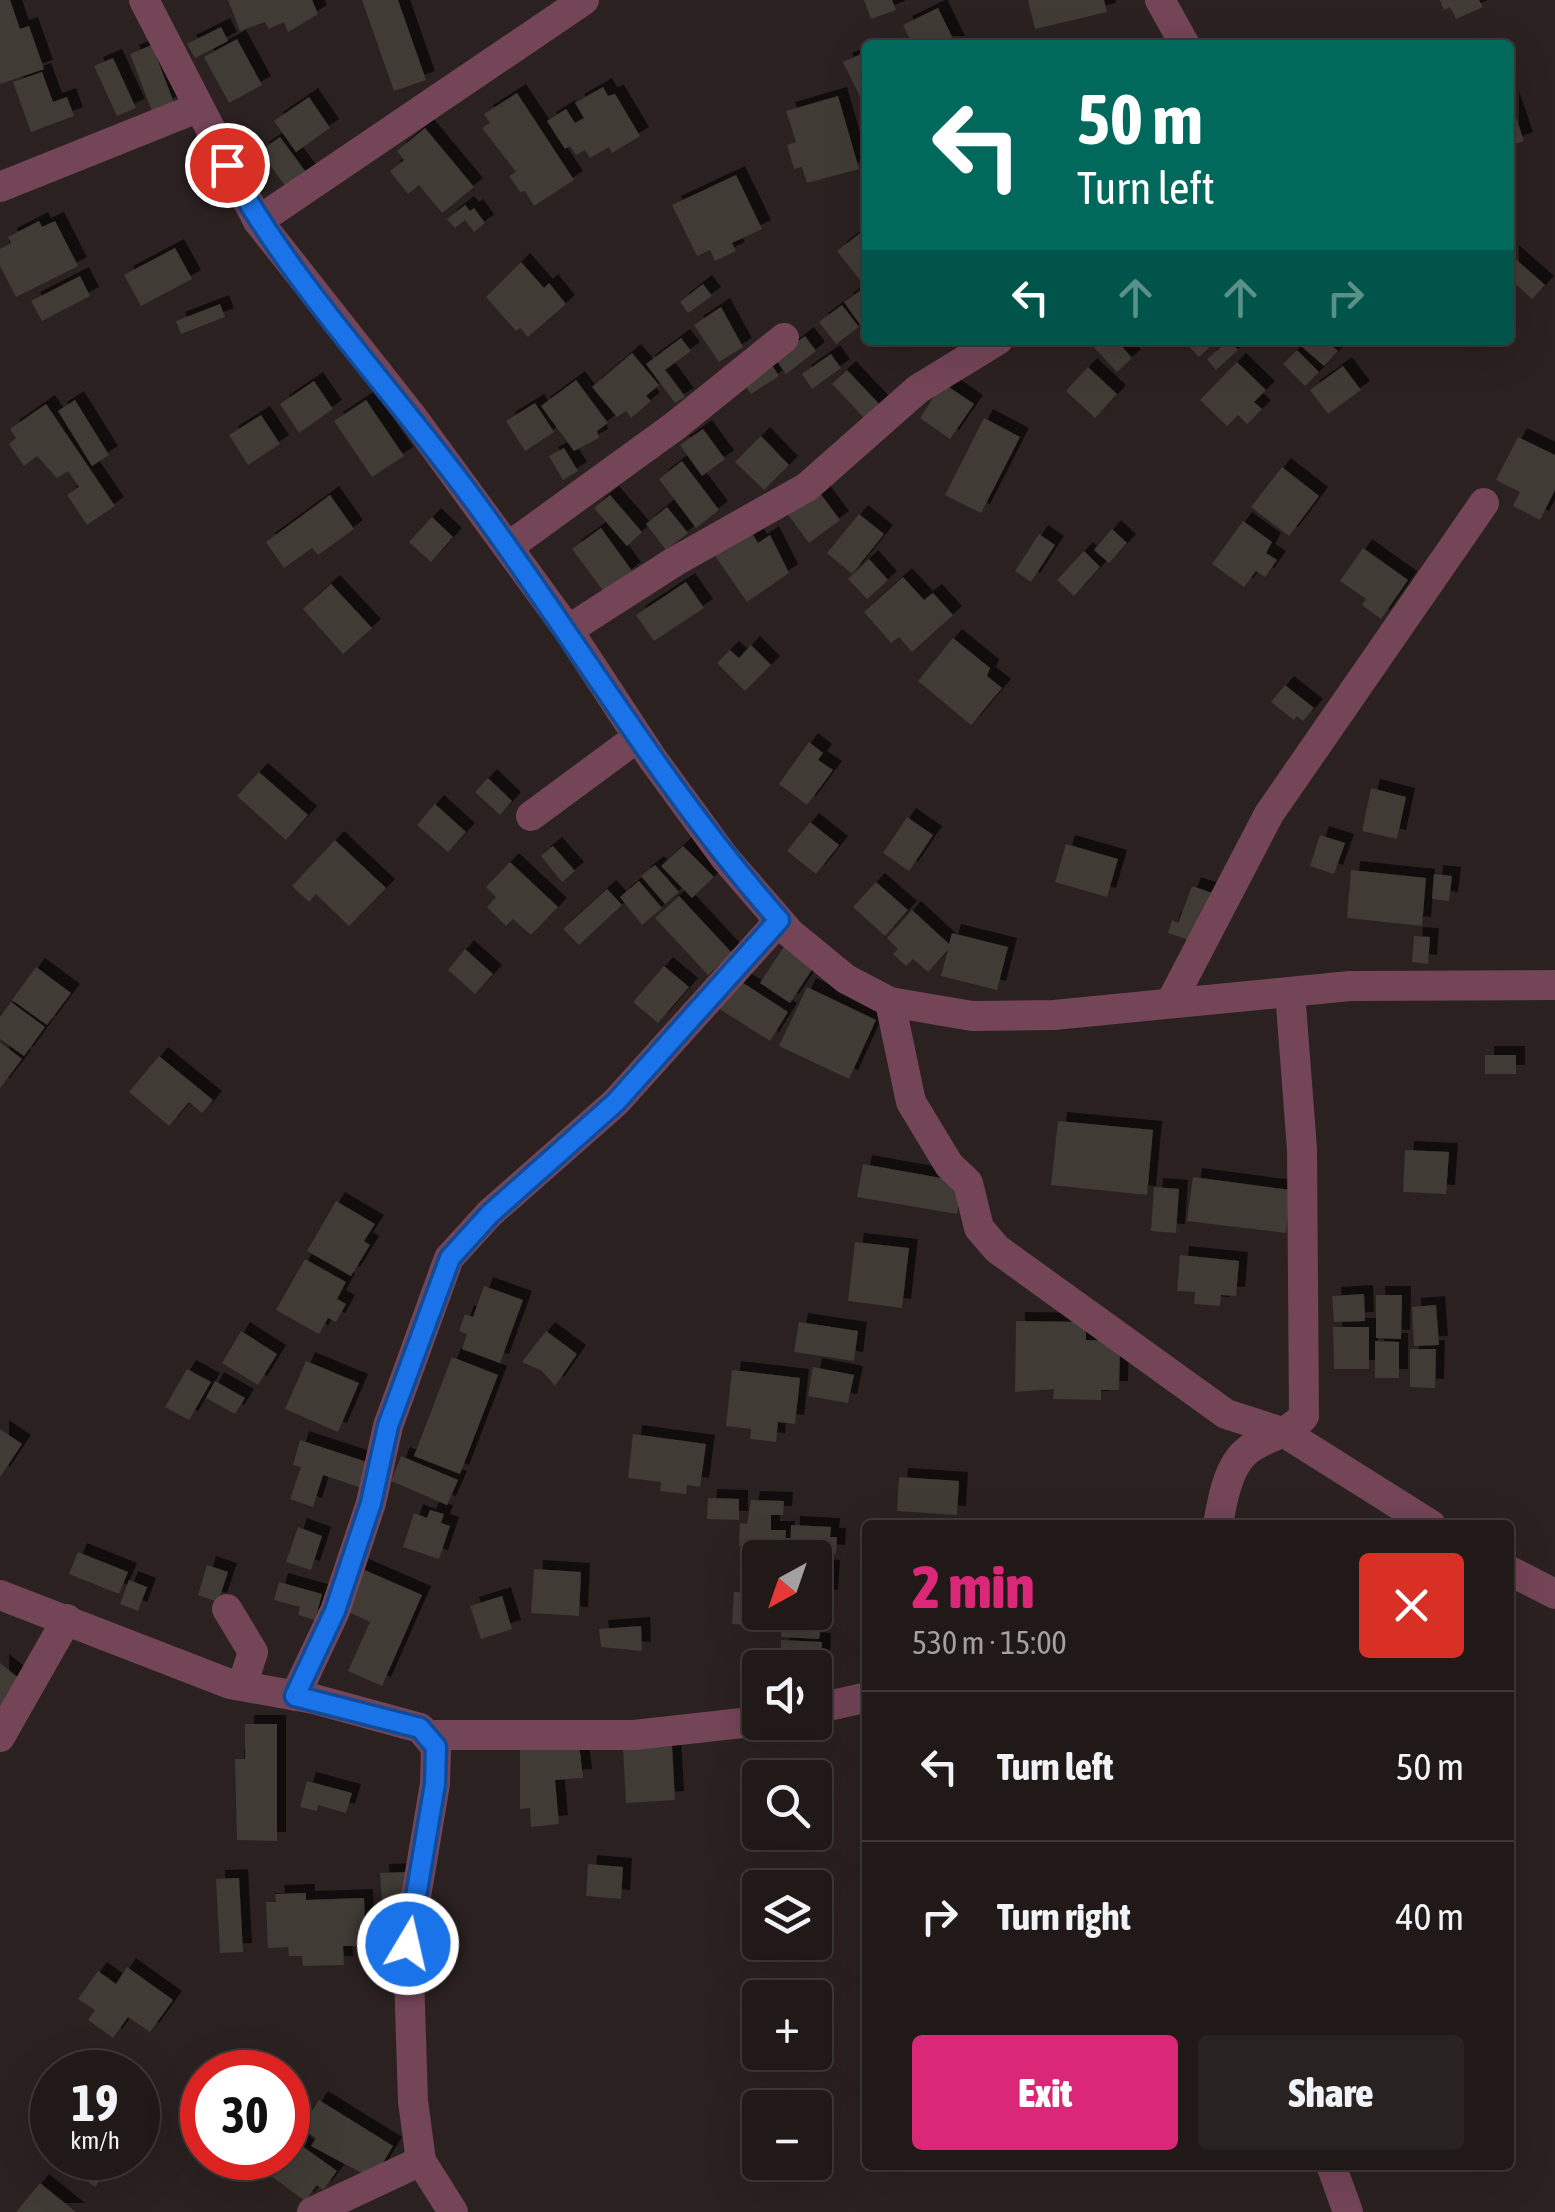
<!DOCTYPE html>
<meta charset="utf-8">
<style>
:root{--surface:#201918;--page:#282221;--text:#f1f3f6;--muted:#a2a0a2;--line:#3d3837;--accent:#db2777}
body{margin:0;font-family:"Asap Condensed",sans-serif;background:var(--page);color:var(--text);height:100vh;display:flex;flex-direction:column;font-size:38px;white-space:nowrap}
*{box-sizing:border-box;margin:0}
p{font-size:32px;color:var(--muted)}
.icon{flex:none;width:55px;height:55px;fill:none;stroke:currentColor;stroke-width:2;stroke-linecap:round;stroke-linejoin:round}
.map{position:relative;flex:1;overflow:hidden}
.side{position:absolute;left:862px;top:1520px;width:652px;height:650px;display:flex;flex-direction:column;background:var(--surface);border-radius:10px;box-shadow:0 10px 40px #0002,0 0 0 2px var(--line)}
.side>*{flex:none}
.hud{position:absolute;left:862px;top:40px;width:652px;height:305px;border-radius:10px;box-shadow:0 10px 40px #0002,0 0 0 2px var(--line);background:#00695c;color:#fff;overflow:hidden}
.needle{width:65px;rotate:220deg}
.fabs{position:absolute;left:742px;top:1540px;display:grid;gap:20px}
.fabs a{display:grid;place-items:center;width:90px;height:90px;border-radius:10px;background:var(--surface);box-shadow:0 10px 40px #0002,0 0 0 2px var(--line);font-size:50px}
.speed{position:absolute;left:30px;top:2050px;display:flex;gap:20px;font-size:50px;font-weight:700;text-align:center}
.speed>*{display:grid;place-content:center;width:130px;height:130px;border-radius:50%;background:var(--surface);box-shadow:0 10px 40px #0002,0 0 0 2px var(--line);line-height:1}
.speed small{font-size:25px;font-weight:400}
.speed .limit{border:15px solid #d22;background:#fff;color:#111}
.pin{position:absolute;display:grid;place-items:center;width:85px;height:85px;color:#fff;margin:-42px;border:5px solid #fff;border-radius:50%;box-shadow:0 2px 10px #0007}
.me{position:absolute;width:110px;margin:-55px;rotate:9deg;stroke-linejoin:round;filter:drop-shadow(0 0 8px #0008)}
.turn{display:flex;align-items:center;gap:35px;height:210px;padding:0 50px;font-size:45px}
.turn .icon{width:130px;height:130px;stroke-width:2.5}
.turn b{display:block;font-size:70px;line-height:85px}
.lanes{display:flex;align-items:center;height:95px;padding:0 50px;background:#0003;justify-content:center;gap:50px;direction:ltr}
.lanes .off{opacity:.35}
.round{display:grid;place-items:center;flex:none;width:105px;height:105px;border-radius:10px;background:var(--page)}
.summary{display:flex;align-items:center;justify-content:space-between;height:170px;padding:0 50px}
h1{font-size:60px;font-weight:800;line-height:75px;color:var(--accent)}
.primary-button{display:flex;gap:20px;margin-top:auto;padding:20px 50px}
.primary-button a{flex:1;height:115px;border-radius:10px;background:var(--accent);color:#fff;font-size:40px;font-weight:800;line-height:115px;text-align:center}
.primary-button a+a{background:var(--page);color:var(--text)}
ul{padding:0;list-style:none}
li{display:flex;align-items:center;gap:30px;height:150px;padding:0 50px;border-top:2px solid var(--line)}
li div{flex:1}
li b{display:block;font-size:38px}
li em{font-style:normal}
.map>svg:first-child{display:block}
.building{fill:#413a34;filter:url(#shadow)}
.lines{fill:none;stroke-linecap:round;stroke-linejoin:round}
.minor{stroke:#744557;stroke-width:30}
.route-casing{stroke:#114b97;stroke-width:25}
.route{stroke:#1a73e8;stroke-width:18}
</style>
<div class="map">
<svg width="1555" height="2212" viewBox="0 0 1555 2212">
<defs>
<filter id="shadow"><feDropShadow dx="9" dy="-9" stdDeviation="0" flood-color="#0009"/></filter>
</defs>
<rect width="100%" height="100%" fill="#2a2120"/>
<g class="building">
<path d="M0,0H10L20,29L29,26L44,69L0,84Z"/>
<path d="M228,0H312L318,14L288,32L284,22L269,29L265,22L240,31Z"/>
<path d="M362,0H398L426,80L394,91Z"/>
<path d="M864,0H892L896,10L871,19Z"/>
<path d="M1028,0H1104L1107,12L1035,29Z"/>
<path d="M1440,0H1479L1483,7L1456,19L1450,7L1444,10Z"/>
<path d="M938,8L956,45H913L903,25Z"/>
<path d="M221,27L228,41L195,58L187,44Z"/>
<path d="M237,39L262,85L229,103L204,57Z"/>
<path d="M152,45L174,103L152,111L130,54Z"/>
<path d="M868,51V113L843,62Z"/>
<path d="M113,58L136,108L117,116L94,66Z"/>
<path d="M42,72L53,102L67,97L74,116L31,132L13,82Z"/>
<path d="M603,87L608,96L615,94L640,136L612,153L609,147L590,158L585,150L576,155L570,146L565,149L547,121L566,109L575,123L584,118L575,103Z"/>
<path d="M517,93L574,180L534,206L525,191L520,192L509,176L516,172L482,128L490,123L484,114Z"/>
<path d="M838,96L859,169L807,183L802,167L794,169L787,145L796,142L786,111Z"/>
<path d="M309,97L330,128L296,152L274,121Z"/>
<path d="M1510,100L1524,141L1510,146Z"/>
<path d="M425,128L474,187L442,213L419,185L408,194L390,171L404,160L397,151Z"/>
<path d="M280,137L311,179L291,194L260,151Z"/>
<path d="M736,175L762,229L732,243L736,251L715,261L710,250L697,256L672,205Z"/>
<path d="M465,205L470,211L474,208L485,223L474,232L465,220L455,228L447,219Z"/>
<path d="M39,221L42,227L55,221L78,266L16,297L0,266V249L11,243L8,237Z"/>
<path d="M868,227V274L860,280L837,251Z"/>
<path d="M175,248L192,279L141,306L124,275Z"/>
<path d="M1510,254L1545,285L1532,299L1510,279Z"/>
<path d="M521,262L544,288L549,283L566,304L528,337L520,328L516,331L486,297Z"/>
<path d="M80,276L90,296L42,321L31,301Z"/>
<path d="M703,284L712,296L688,313L680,302Z"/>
<path d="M868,285V321L861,326L844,302Z"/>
<path d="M220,304L225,317L181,334L176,321Z"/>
<path d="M842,305L859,327L836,344L819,322Z"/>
<path d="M721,307L743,347L719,362L694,325Z"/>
<path d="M805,336L816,351L786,374L775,359Z"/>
<path d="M681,338L691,351L665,370L685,397L675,403L646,364Z"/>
<path d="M1087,340H1116L1132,358L1117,372Z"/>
<path d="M1183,340H1217L1199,357Z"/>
<path d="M1229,340L1238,350L1216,370L1207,359Z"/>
<path d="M1306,340H1325L1338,351L1324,366L1301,346Z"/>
<path d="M1297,350L1319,372L1305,386L1283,364Z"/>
<path d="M632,353L659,385L646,396L651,401L631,418L626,411L617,417L592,387Z"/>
<path d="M831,354L841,368L812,389L802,374Z"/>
<path d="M1237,362L1266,390L1254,402L1262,409L1247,424L1238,415L1227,426L1200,400Z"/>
<path d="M772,365L779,376L751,394L743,383Z"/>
<path d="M1343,366L1361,390L1328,414L1310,390Z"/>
<path d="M1088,367L1117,394L1095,418L1066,391Z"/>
<path d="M847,370L882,407L867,421L832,384Z"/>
<path d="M576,380L608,423L597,431L599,438L574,451L541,406Z"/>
<path d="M314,381L333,409L299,433L280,404Z"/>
<path d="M943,383L974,404L950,439L920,418Z"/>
<path d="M75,400L109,455L92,466L58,411Z"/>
<path d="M366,400L404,456L372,477L334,421Z"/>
<path d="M535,403L554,432L525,451L506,421Z"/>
<path d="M46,404L115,506L87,525L67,495L79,487L68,471L57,478L37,456L24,466L9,444L16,438L10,429Z"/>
<path d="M261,415L280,444L248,465L229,435Z"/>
<path d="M984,418L1020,437L981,513L945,495Z"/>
<path d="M703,429L725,459L702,476L680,445Z"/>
<path d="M761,436L789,465L764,490L735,462Z"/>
<path d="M1518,437L1555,455V490L1540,520L1513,506L1520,492L1496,480Z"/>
<path d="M564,448L578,471L563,480L549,456Z"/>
<path d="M682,461L719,510L696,528L659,479Z"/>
<path d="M1282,467L1319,496L1289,536L1251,507Z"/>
<path d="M817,489L840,520L809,543L786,512Z"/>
<path d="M330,495L354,529L318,555L312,548L284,568L266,542Z"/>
<path d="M610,495L642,532L627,546L594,508Z"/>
<path d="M667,507L688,533L666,550L646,524Z"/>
<path d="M859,514L884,534L852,574L827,553Z"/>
<path d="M432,517L453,537L431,562L409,542Z"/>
<path d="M1243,521L1272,542L1266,553L1277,560L1265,577L1256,571L1244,587L1212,564Z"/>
<path d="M747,525L758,543L770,535L789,573L747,602L711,550Z"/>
<path d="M601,528L632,571L604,592L572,549Z"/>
<path d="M1112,529L1127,543L1109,563L1094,550Z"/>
<path d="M1039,534L1055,545L1031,582L1015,571Z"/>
<path d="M1363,548L1408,580L1381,619L1362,605L1366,599L1340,581Z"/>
<path d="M1084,551L1100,567L1074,596L1057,580Z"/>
<path d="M869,559L888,580L867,599L848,579Z"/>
<path d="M903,577L924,600L933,593L953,615L912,652L899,637L891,643L864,612Z"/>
<path d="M686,582L704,608L654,641L636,615Z"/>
<path d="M331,584L372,628L343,654L303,609Z"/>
<path d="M953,638L990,668L987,676L1002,688L971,725L918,681Z"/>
<path d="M751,645L771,665L745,691L717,663L730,650L739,658Z"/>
<path d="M1285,685L1314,708L1303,721L1297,716L1294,720L1271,702Z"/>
<path d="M809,742L823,753L818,760L833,770L807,805L779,784Z"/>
<path d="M259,772L308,815L286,840L237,796Z"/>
<path d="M488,778L512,801L500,815L475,792Z"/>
<path d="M1371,788L1406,797L1397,839L1362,831Z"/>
<path d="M435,804L466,832L448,852L417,825Z"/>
<path d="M907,817L933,835L909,871L883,853Z"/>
<path d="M810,822L839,845L816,874L787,851Z"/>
<path d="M1320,835L1345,843L1334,874L1310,866Z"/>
<path d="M335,840L386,888L349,926L316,894L309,902L292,886Z"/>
<path d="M1066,844L1118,859L1107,897L1055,882Z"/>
<path d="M553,846L575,871L562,882L541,856Z"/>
<path d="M683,846L714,877L692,898L661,866Z"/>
<path d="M510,862L558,907L531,935L513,919L506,926L487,907L496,897L486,887Z"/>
<path d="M655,865L679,892L665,904L641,876Z"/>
<path d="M1351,870L1426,878L1422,926L1347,918Z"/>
<path d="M1434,874L1452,876L1449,901L1432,899Z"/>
<path d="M639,881L662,908L642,925L620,897Z"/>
<path d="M876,882L908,910L885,936L853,907Z"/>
<path d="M1192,886L1218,895L1200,944L1168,933L1172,920L1178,923Z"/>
<path d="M607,889L622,905L579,945L563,929Z"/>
<path d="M679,896L732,953L708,975L655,918Z"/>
<path d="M912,910L949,944L952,933L1008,947L997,990L941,976L948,950L928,972L913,959L906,966L893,954L898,949L887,938Z"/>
<path d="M1414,936L1430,937L1428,964L1412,962Z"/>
<path d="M785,945L815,965L790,1003L760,983Z"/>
<path d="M465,949L493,974L475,994L448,970Z"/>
<path d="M664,966L689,987L658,1023L633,1002Z"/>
<path d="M36,967L71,993L47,1025L12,1000Z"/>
<path d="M734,977L788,1012L770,1041L715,1006Z"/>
<path d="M807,987L876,1020L849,1079L779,1046Z"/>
<path d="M11,1002L45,1027L24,1056L0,1039V1017Z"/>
<path d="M0,1042L22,1059L0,1088Z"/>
<rect x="1485" y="1055" width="31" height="19"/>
<path d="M159,1056L213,1100L202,1113L189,1102L169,1126L129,1092Z"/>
<path d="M1058,1121L1153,1130L1147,1195L1051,1185Z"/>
<path d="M1405,1150L1449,1152L1446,1194L1403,1192Z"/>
<path d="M863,1164L963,1182L957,1214L857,1197Z"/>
<path d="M1193,1177L1291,1190L1286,1233L1187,1221Z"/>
<path d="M1154,1187L1179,1189L1176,1233L1151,1231Z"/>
<path d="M336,1201L375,1224L364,1241L370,1245L351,1276L307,1251Z"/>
<path d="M855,1242L909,1248L902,1308L848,1301Z"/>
<path d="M1180,1255L1239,1261L1236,1296L1221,1295L1220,1306L1194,1304L1195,1292L1177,1291Z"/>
<path d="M305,1259L346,1282L337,1299L346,1304L336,1322L328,1318L319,1334L276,1310Z"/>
<path d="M484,1286L523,1300L500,1363L462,1349L467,1334L459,1331L465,1314L473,1317Z"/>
<path d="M1364,1294L1365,1321L1334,1322L1332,1296Z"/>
<path d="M1376,1295H1402L1401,1339L1376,1338Z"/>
<path d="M1436,1305L1439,1345L1414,1346L1412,1307Z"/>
<path d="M1016,1321L1086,1322V1340L1120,1341L1119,1390H1101V1400L1053,1399L1054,1389L1015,1392Z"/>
<path d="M799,1322L858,1331L854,1361L794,1352Z"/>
<path d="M1333,1327H1369V1369H1334Z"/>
<path d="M241,1331L277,1354L258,1385L222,1363Z"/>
<path d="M546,1331L577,1354L555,1386L542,1371L522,1362Z"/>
<path d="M1375,1341L1399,1342V1378H1375Z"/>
<path d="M1410,1349H1436L1435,1388L1410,1387Z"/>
<path d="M452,1357L498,1375L460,1474L414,1456Z"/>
<path d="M306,1361L359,1383L338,1432L285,1409Z"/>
<path d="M813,1367L854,1375L848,1403L808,1396Z"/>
<path d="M187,1369L211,1382L189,1420L165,1407Z"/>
<path d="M732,1370L800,1378L795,1424L778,1422L776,1442L750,1439L751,1429L726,1426Z"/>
<path d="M215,1381L245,1398L235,1414L206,1398Z"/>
<path d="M0,1429L22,1444L0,1477Z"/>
<path d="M633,1434L706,1444L700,1487L687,1485L686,1494L660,1491L661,1482L628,1478Z"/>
<path d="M300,1440L373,1464L365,1489L323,1475L313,1507L290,1499L301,1467L293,1465Z"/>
<path d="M401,1456L458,1480L447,1505L391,1481Z"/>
<path d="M899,1477L959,1481L957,1515L897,1511Z"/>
<path d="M708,1498L739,1499V1520L707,1519Z"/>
<path d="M751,1500L784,1501L783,1515H771V1530H786L785,1558L747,1557L748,1546H739L740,1523L747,1524Z"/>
<path d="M430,1510L444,1514L441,1523L450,1526L439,1559L403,1547L414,1513L427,1518Z"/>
<path d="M791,1525L831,1527L830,1537H837L836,1554L826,1553L825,1565L815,1564V1558H790Z"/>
<path d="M298,1527L322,1536L311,1570L286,1562Z"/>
<path d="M78,1552L128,1572L119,1594L69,1574Z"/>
<path d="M207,1565L228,1572L218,1602L198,1595Z"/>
<path d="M360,1568L422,1595L382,1686L348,1671L370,1622L342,1609Z"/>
<path d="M815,1568L831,1569L829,1599L815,1598Z"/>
<path d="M534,1569L581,1572L579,1616L531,1613Z"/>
<path d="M129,1580L147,1587L138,1611L120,1604Z"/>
<path d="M279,1582L322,1594L315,1620L298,1615L300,1607L274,1600Z"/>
<path d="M734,1592L760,1593V1612H773L772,1627L732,1624Z"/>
<path d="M502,1596L512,1629L481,1639L470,1606Z"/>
<path d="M815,1600L825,1601L819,1639L781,1637L782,1612H815Z"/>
<path d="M641,1626L642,1651L601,1647L599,1629Z"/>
<path d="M781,1640L822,1642L820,1678L815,1677V1668H780Z"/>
<path d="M0,1663L26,1684L0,1716Z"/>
<path d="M245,1724H277V1841L237,1840L235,1759H245Z"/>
<path d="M579,1744L583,1778L555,1780L559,1824L531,1827L530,1808L520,1809V1749Z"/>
<path d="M672,1746L675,1800L626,1803L623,1748Z"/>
<path d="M307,1781L352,1793L346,1813L318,1805L317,1811L300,1807Z"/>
<path d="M588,1864L623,1867L621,1899L586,1896Z"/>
<path d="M406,1872L408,1917L383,1918L380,1873Z"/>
<path d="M239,1878L243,1952L220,1953L216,1879Z"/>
<path d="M306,1893V1900L364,1898L366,1946H343L344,1965L303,1966L302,1956H289L288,1947L268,1948L266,1902H276L275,1894Z"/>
<path d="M127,1967L173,2000L150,2032L128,2017L113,2038L88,2020L95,2010L78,1999L98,1971L116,1984Z"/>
<path d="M319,2100L393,2146L373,2179L311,2146L316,2138L301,2128Z"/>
<path d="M291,2138L337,2171L323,2190L317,2185L305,2201L267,2173L278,2158H288Z"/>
<path d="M54,2158H116L95,2187Z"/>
<path d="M40,2183L76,2212H16Z"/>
</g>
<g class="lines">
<g class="minor">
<path d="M144,0L258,221L414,419L568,630L652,758L725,858L790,933L846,979L890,1002L972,1016L1054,1015L1350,986L1555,985"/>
<path d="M1160,0L1185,45"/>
<path d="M0,187L197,108"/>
<path d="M258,221L584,0"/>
<path d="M508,547L675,426L784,338"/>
<path d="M568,630L674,562L807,487L918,389L998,340"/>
<path d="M531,816L638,737"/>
<path d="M890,1002L911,1102L949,1165L968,1183L979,1228L997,1249L1226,1414L1285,1433L1431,1525"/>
<path d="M1171,1002L1269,814L1484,503"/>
<path d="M1218,1525C1222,1501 1228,1465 1248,1450C1267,1436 1288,1435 1304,1416L1302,1149L1290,992"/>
<path d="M1510,1571L1555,1594"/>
<path d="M0,1595L230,1684L314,1699L420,1728L436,1747L435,1784L408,1944L413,2101L421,2161L453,2212"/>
<path d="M227,1609L253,1652L242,1686"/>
<path d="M295,1696L335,1611L371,1503L388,1426L449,1258L490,1213L616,1102L779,921"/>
<path d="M815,1709L868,1697"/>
<path d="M426,1735H634L760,1721"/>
<path d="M0,1737L67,1619"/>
<path d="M1331,2165L1348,2212"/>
<path d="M312,2212L421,2161"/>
</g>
</g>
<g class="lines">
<g class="route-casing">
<path id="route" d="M227,165C292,285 394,391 475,502C577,641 665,791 779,920L616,1102L490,1214L450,1258L388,1426L371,1503L335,1611L295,1696L420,1728L436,1747L435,1784L408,1944"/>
</g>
<use href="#route" class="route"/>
</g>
</svg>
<div class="fabs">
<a><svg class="needle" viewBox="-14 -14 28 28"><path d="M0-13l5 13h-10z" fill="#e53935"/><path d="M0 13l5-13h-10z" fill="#a2a0a2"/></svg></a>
<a><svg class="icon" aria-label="sound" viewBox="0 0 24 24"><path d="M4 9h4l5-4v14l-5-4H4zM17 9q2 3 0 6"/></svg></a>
<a><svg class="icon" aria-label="search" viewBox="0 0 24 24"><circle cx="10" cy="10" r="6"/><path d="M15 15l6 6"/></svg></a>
<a><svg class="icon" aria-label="layers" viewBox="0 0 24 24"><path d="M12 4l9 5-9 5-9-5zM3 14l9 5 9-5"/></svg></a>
<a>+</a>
<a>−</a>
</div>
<div class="speed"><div>19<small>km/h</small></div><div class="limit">30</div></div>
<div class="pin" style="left:227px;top:165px;background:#d93025"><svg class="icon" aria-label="arrive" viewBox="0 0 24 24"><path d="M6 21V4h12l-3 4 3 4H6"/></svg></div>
<svg class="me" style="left:408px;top:1944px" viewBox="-20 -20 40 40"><circle r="17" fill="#1a73e8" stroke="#fff" stroke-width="3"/><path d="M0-11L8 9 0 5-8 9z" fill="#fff"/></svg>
<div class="hud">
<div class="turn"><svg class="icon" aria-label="left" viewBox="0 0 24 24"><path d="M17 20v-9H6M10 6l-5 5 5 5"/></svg><div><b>50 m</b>Turn left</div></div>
<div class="lanes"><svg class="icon" aria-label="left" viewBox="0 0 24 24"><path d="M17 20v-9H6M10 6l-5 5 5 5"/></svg><svg class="icon off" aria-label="ahead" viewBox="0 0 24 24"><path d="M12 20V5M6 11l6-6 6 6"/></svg><svg class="icon off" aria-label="ahead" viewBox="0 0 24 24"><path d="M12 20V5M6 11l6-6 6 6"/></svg><svg class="icon off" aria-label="right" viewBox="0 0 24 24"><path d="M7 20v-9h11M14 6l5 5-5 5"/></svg></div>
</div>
<section class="side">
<div class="summary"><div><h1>2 min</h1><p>530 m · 15:00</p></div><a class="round" style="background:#d93025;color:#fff"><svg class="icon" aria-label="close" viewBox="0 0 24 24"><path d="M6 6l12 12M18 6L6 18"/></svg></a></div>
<ul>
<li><svg class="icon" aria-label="left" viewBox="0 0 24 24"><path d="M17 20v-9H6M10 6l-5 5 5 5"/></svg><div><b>Turn left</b></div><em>50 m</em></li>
<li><svg class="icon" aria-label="right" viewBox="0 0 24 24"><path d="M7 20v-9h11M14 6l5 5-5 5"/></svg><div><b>Turn right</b></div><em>40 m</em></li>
</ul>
<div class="primary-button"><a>Exit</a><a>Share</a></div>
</section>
</div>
